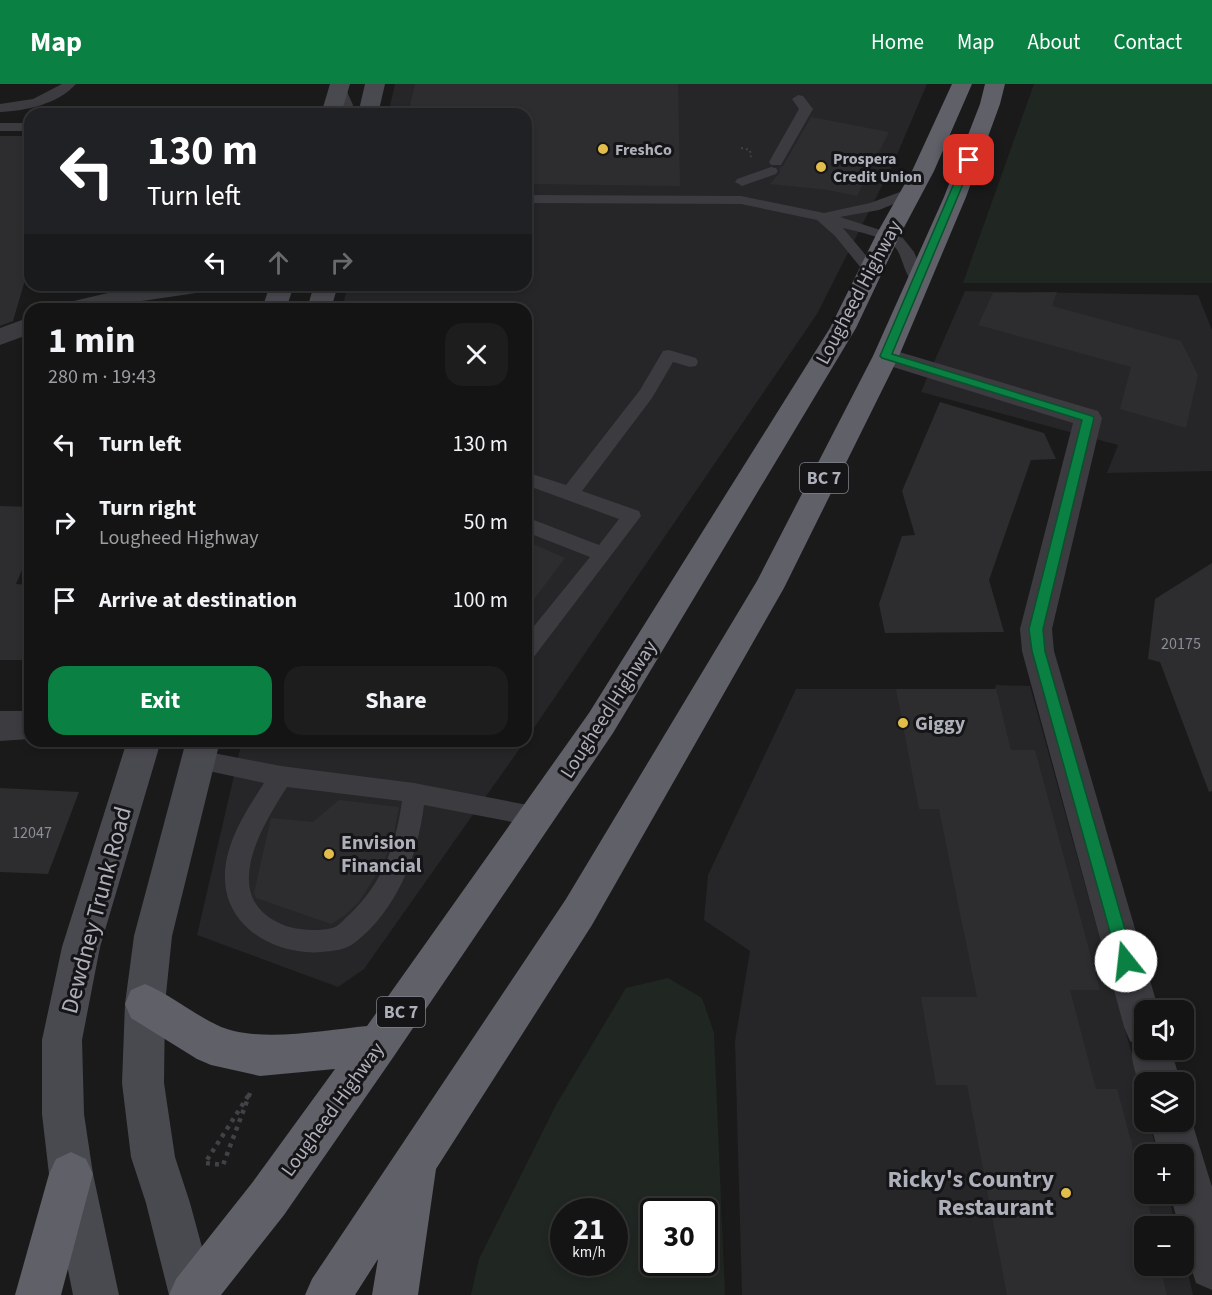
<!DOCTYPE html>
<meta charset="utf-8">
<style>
:root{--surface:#141414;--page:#1d1d1d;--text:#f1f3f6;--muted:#9d9ea0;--line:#333334;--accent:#0b8043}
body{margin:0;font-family:"Source Sans 3",sans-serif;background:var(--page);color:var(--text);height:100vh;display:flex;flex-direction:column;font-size:22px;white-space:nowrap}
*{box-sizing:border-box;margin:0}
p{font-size:20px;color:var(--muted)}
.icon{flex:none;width:33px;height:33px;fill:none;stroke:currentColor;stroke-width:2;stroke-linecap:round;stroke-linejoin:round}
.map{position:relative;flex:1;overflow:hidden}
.drawer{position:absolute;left:24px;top:219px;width:508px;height:444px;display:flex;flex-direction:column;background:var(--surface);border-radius:18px;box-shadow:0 3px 9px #0003,0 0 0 2px var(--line)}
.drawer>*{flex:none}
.hud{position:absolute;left:24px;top:24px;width:508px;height:183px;border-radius:18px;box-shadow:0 3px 9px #0003,0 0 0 2px var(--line);background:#202124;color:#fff;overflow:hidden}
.controls{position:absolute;left:1134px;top:916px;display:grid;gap:12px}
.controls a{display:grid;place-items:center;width:60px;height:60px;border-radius:12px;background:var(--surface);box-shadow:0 3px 9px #0003,0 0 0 2px var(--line);font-size:30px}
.speed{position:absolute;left:550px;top:1114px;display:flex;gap:12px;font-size:30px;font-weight:700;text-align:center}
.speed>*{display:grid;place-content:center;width:78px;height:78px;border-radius:50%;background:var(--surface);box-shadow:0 3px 9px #0003,0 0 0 2px var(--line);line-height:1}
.speed small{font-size:15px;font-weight:400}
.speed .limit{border:3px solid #111;border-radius:9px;background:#fff;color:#111}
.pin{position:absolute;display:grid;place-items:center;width:51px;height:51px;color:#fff;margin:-26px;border-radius:12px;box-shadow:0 3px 9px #0006}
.me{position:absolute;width:66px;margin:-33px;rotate:344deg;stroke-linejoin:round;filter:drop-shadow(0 0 4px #0008)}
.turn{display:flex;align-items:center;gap:21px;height:126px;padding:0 24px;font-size:27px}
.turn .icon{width:78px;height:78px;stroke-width:2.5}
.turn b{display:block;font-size:42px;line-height:51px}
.lanes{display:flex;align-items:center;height:57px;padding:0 24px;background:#0003;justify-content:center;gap:30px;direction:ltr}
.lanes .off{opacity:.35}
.round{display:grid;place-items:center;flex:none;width:63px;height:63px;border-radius:18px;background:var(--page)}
.overview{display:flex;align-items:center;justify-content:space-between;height:102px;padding:0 24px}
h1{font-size:36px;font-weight:700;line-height:45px}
.action{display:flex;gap:12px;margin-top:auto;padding:12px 24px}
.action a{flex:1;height:69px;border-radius:18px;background:var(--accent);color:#fff;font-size:24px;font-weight:700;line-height:69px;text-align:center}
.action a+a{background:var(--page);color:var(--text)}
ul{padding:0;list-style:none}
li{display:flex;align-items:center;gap:18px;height:78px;padding:0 24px}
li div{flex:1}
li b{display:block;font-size:22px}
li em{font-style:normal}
header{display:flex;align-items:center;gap:36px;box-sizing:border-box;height:84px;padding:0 30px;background:var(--accent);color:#fff}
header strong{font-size:28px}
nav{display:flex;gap:33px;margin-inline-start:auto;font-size:21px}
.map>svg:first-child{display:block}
.built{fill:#262628}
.green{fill:#202621;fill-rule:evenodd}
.building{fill:#2d2d2f}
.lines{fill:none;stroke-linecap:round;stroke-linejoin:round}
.path-far1{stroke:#414247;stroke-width:2;stroke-dasharray:2 3;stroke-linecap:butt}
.path{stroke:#414247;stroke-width:4.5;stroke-dasharray:4 5;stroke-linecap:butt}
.service{fill:#3b3b40;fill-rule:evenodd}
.minor{fill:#3b3b40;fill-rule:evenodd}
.secondary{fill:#494a50;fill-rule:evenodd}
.trunk{fill:#5f6068;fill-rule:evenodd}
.route{fill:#0b8043;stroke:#07532c;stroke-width:1.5}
.poi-dot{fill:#e3bd4a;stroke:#151416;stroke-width:2}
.labels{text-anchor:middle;stroke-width:6;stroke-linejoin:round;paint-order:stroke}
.far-poi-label{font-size:16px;font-weight:bold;fill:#adb0ba;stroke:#151416;text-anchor:start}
.number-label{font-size:16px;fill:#8c8e96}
.shield{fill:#151416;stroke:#7f8189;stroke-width:1.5}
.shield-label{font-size:18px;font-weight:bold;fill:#adb0ba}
.street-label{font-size:20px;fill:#adb0ba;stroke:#151416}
.poi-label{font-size:20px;font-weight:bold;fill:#adb0ba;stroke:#151416;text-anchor:start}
.near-street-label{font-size:24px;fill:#adb0ba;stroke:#151416}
.near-poi-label{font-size:24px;font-weight:bold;fill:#adb0ba;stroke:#151416;text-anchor:end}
</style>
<header>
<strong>Map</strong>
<nav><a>Home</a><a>Map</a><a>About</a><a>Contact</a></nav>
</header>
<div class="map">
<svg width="1212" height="1211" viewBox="0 0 1212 1211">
<rect width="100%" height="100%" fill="#1a1a1b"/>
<g class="built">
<path d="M395,0H927L893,80L817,230L527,654L526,225H342L348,201H526V30H388Z"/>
<path d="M965,207L1198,211L1212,246V387L1107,389L1118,361L921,308Z"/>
<path d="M996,601L1030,602L1131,967L1144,1020V1038H1149L1158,1071H1144V1110H1168L1176,1143H1144V1182H1184V1172L1193,1211H742L735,957L750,867L704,836L708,791L796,605H995Z"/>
<path d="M242,657H525L364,885L338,903L197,851Z"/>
</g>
<g class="green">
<path d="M1034,0H1212V199H963Z"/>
<path d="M668,894L702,914L714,949L725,1211H471L479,1175L556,1021L626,904ZM564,1128H615V1179H564ZM654,1128H705V1179H654Z"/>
</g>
<g class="building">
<path d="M415,0H678L680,102L526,100V30H408Z"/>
<path d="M811,33L889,48L857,112L828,106L770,100L780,88L779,84L783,82Z"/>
<path d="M0,52H30V196H25L13,237L0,242Z"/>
<path d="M1057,208L1052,222L1181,257L1198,291L1186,344L1120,325L1131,283L978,241L993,209Z"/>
<path d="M940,318L1044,349L1056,375L1031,376L989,496L1004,548L885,549L879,520L902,452L915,451L902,407Z"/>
<path d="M0,422L30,423V467L16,500L30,501V559L23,576H0Z"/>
<path d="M526,457L565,474L526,526Z"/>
<path d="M1212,479V707L1209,708L1160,578L1148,575L1155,515Z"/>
<path d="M896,605H996L1011,666H1035L1100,906H1070L1096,1005H1117L1151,1131H1146L1149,1143H1144V1182H1160L1167,1211H1007L967,1001H936L921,913H977L939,725H919Z"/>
<path d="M0,704L79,708L48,790L0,788Z"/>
<path d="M339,716L399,723L394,749L384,778L359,818L345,831L331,840L256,814L254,809L271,734L313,738Z"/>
</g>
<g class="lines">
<path class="path-far1" d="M741,64L750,66L751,73"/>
<path class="path" d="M250,1009L223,1081L205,1079Z"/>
<g class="service">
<path d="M62,0H76C58,20 26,27 0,28V20L33,15Z"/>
<path d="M339,0L344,1L353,21L352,30H338L341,21L333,4Z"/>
<path d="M798,11L803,12L813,25L781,81H771L769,78L799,25L792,15Z"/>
<rect x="0" y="39" width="30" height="8"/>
<path d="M771,83L776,84L778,87L776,90L742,102L735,98L737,95Z"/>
<path d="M911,104L918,108L916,111L879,126L840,133L902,153L914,168L926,195L918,200C903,196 904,170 893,161C884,153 855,147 843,144L879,187L871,192L866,190L835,152L817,136L741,120L526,119V111L741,112L824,129L870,119Z"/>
<path d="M669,266L696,274L698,278L696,282L690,283L673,278L652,314L582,407L639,427L641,432L533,574L526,576V552L590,473L526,448V433L599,461L619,435L526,401V388L566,401L640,306L663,267Z"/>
<path d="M198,666L281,682L414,699L538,723L546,726L549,733L546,740L538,743L424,721C418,772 396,828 353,860C344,866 333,867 322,868C278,872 226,845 225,795C224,760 246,727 264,699L190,683L187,676L190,669ZM287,703L402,717C396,762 382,800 349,831C345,834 340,841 335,843C324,848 297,846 286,842C216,816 262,742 287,703Z"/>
</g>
<g class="minor">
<path d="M142,201H215L212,206L203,208L142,217L107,225H62L65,219Z"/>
<path d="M30,233V250L0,261V244Z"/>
<path d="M886,264L1098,327L1102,334L1052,545L1054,567L1159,927H1144V966H1171L1181,999H1144V1012C1139,997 1127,974 1134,959L1130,957L1124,943L1022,567L1020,545L1073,339L877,278L873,272L877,266Z"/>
<path d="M0,627H30V655L0,657Z"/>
<path d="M1184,1022L1192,1038L1212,1103V1206L1196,1199L1184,1161V1143H1179L1170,1110H1184V1071H1159L1150,1038H1184Z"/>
</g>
<g class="secondary">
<path d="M330,0H350L341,30H321Z"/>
<path d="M365,0H385L378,30H358Z"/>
<path d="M270,201H294L286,225H262Z"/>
<path d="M314,201H338L331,225H307Z"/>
<path d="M127,657H161L100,863L82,956L84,1030L93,1090L119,1211H73L49,1090L42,1030V956L62,863Z"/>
<path d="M186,657H220L172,852L165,920L164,999L175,1073L190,1119L215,1211H169L146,1119L131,1073L122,999L125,920L134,852Z"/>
</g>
<g class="trunk">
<path d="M952,0H972L934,87L900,151L856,244L613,649L392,975L284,1131L221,1211H169L176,1195L252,1099L335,985L260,992L211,981L197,975L131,934L125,920L131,906L145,900C171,911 192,929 217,941C255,960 325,946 367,942L589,629L830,244L876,151L912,87Z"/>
<path d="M985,0H1005L1000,20L966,113L899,272L784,504L592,841L436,1085L418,1211H372L378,1175L355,1211H305L312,1195L566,815L757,497L873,272L944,113L980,20Z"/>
<path d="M71,1068L86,1075L93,1090L61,1211H15L49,1090L56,1075Z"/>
</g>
</g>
<path class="route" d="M969,73L973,76L892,270L1092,332L1094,334L1043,545L1045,567L1134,877L1131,882L1126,885L1120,882L1118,877L1032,567L1029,545L1082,336L882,274L880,272L964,76Z"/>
<g class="poi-dot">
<circle cx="603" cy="65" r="6"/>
<circle cx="821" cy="83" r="6"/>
<circle cx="903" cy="639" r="6"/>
<circle cx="329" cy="770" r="6"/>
<circle cx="1066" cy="1109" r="6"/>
</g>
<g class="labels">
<g class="far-poi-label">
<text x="615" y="71">FreshCo</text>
<text x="833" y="80">Prospera<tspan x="833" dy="18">Credit Union</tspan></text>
</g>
<g class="number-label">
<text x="1181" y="565">20175</text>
<text x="32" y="754">12047</text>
</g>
<g class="shield">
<rect x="800" y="379" width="48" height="30" rx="4.5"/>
<rect x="377" y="913" width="48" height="30" rx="4.5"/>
</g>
<g class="shield-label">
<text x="824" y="400">BC 7</text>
<text x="401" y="934">BC 7</text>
</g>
<g class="street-label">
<text transform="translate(858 208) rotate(-62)" y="7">Lougheed Highway</text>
<text transform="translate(608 625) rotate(-57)" y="7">Lougheed Highway</text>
<text transform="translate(332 1025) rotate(-54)" y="7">Lougheed Highway</text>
</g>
<g class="poi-label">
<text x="915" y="646">Giggy</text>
<text x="341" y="765">Envision<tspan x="341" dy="23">Financial</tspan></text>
</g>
<g class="near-street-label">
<text transform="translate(96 826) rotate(-75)" y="8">Dewdney Trunk Road</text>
</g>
<g class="near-poi-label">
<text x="1054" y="1103">Ricky's Country<tspan x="1054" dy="28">Restaurant</tspan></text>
</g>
</g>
</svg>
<div class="controls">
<a><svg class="icon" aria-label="sound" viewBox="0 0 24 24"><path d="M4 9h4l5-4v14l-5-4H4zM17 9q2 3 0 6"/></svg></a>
<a><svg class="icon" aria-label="layers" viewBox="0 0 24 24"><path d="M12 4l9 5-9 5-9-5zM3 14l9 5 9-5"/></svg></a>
<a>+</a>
<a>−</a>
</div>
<div class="speed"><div>21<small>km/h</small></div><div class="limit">30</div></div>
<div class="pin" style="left:969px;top:76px;background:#d93025"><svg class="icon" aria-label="arrive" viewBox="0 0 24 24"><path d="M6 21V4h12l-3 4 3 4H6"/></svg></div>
<svg class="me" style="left:1126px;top:877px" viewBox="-20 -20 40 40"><circle r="19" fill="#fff"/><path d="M0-13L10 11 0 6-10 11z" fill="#0b8043"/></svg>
<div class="hud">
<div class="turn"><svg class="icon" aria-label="left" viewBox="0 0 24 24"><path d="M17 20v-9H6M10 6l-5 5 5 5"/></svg><div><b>130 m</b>Turn left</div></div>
<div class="lanes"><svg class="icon" aria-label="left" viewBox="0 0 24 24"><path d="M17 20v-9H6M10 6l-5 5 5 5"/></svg><svg class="icon off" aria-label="ahead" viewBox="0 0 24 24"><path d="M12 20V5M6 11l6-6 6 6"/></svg><svg class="icon off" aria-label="right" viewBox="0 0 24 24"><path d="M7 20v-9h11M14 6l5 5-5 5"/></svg></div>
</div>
<section class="drawer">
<div class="overview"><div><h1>1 min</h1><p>280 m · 19:43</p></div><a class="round"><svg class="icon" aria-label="close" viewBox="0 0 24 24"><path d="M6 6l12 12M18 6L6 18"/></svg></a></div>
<ul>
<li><svg class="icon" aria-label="left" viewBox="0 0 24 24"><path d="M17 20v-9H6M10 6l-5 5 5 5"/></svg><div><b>Turn left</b></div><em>130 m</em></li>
<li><svg class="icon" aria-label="right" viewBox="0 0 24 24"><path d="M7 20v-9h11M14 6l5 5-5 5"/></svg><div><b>Turn right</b><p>Lougheed Highway</p></div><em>50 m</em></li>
<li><svg class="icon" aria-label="arrive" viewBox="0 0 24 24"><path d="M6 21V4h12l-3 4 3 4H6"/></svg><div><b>Arrive at destination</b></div><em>100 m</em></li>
</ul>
<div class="action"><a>Exit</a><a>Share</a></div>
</section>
</div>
